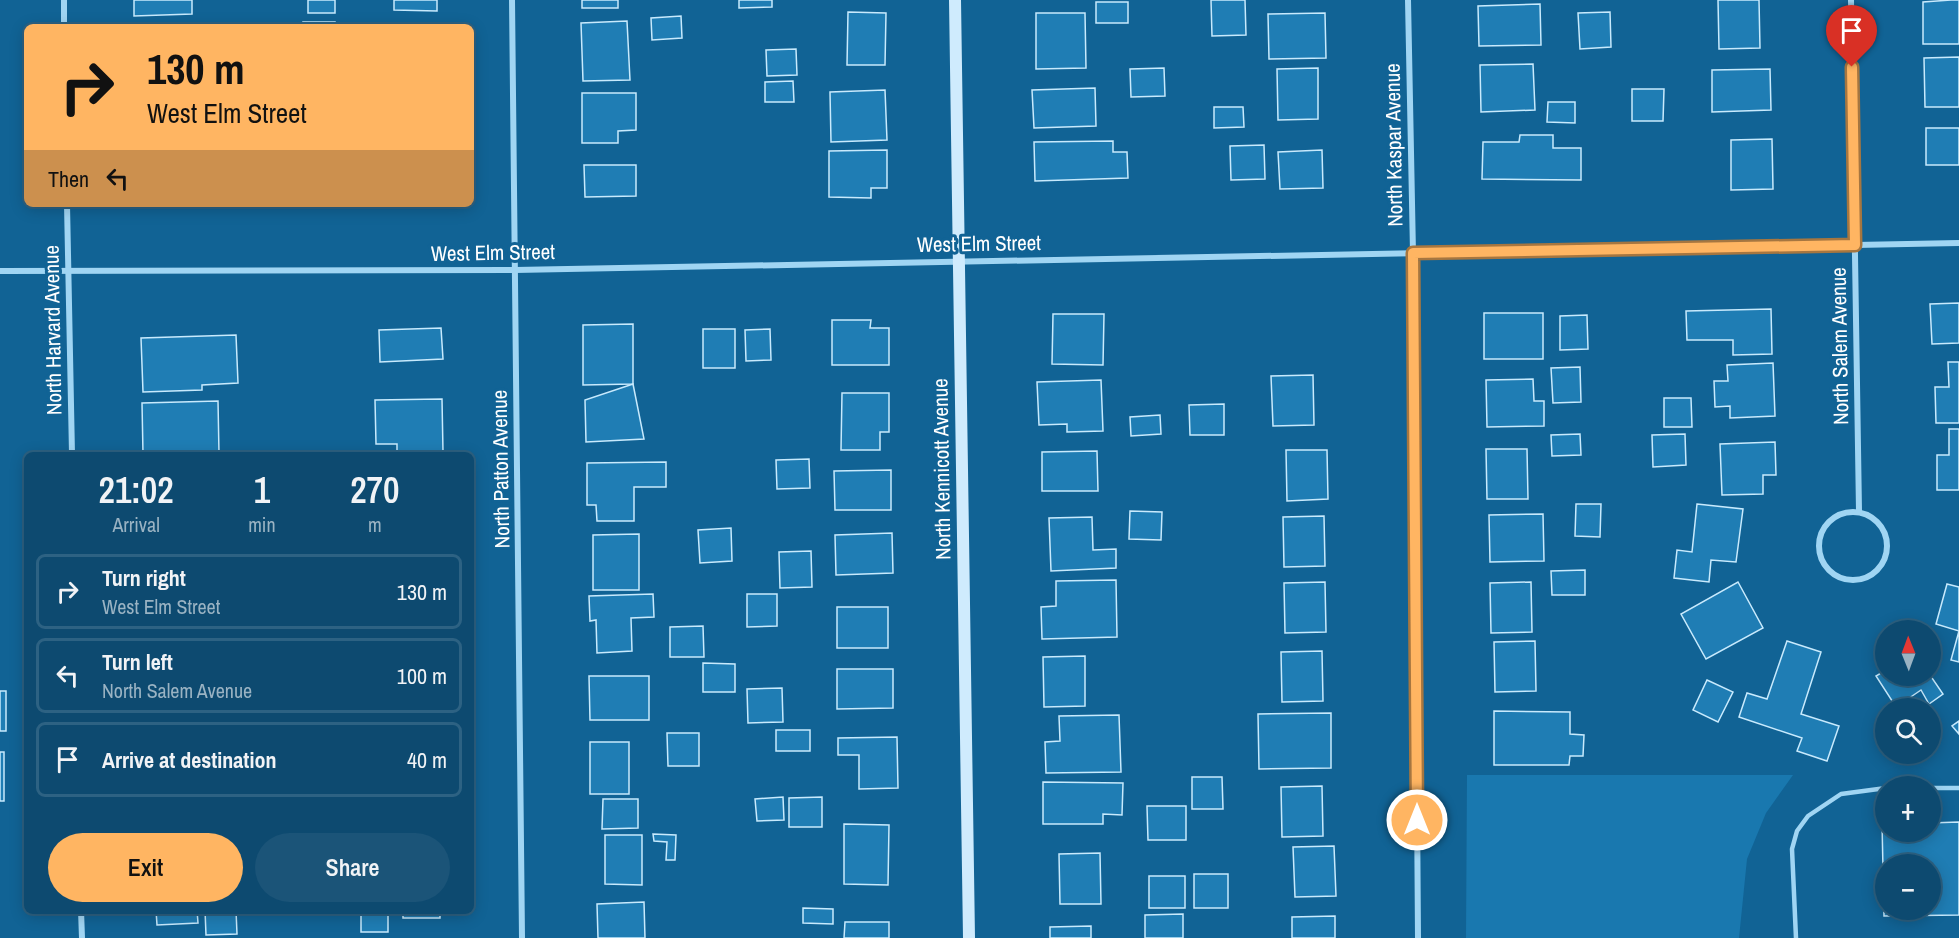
<!DOCTYPE html>
<meta charset="utf-8">
<style>
:root{--surface:#0d4a70;--page:#1b5478;--text:#f1f3f6;--muted:#9ab3c3;--line:#2d6283;--accent:#ffb562}
body{margin:0;font-family:"Archivo Narrow",sans-serif;background:var(--page);color:var(--text);height:100vh;display:flex;flex-direction:column;font-size:22px;white-space:nowrap}
*{box-sizing:border-box;margin:0}
p{font-size:20px;color:var(--muted)}
.icon{flex:none;width:33px;height:33px;fill:none;stroke:currentColor;stroke-width:2;stroke-linecap:round;stroke-linejoin:round}
.map{position:relative;flex:1;overflow:hidden}
.drawer{position:absolute;left:24px;top:452px;width:450px;height:462px;display:flex;flex-direction:column;background:var(--surface);border-radius:9px;box-shadow:0 3px 15px #0003,0 0 0 2px var(--line)}
.drawer>*{flex:none}
.hud{position:absolute;left:24px;top:24px;width:450px;height:183px;border-radius:9px;box-shadow:0 3px 15px #0003,0 0 0 2px var(--line);background:#ffb562;color:#111;overflow:hidden}
.needle{width:39px;rotate:359deg}
.controls{position:absolute;left:1875px;top:620px;display:grid;gap:12px}
.controls a{display:grid;place-items:center;width:66px;height:66px;border-radius:50%;background:var(--surface);box-shadow:0 3px 15px #0003,0 0 0 2px var(--line);font-size:30px}
.pin{position:absolute;display:grid;place-items:center;width:51px;height:51px;color:#fff;margin:-62px -26px;border-radius:50% 50% 50% 0;rotate:-45deg;box-shadow:0 0 6px #0007}
.pin .icon{rotate:45deg}
.me{position:absolute;width:66px;margin:-33px;rotate:0deg;stroke-linejoin:round;filter:drop-shadow(0 0 4px #0008)}
.turn{display:flex;align-items:center;gap:21px;height:126px;padding:0 24px;font-size:27px}
.turn .icon{width:78px;height:78px;stroke-width:2.5}
.turn b{display:block;font-size:42px;line-height:51px}
.then{display:flex;align-items:center;height:57px;padding:0 24px;background:#0003;gap:12px;font-size:22px}
.eta{display:flex;justify-content:space-evenly;align-items:center;height:102px;text-align:center}
.eta b{font-size:36px;font-weight:600;line-height:42px}
.cta{display:flex;gap:12px;margin-top:auto;padding:12px 24px}
.cta a{flex:1;height:69px;border-radius:36px;background:var(--accent);color:#111;font-size:24px;font-weight:600;line-height:69px;text-align:center}
.cta a+a{background:var(--page);color:var(--text)}
ul{padding:0;list-style:none}
li{display:flex;align-items:center;gap:18px;height:75px;margin:0 12px 9px;padding:0 12px;border:3px solid var(--line);border-radius:9px}
li div{flex:1}
li b{display:block;font-size:22px}
li em{font-style:normal}
.map>svg:first-child{display:block}
.green{fill:#1978af}
.building{fill:#1f7db4;stroke:#c8eafd;stroke-width:1.5;fill-rule:evenodd}
.lines{fill:none;stroke-linecap:round;stroke-linejoin:round}
.lane{stroke:#a0d5f3;stroke-width:4.5}
.street{stroke:#a0d5f3;stroke-width:6}
.secondary{stroke:#cfebfd;stroke-width:12}
.route-casing{stroke:#a67640;stroke-width:15}
.route{stroke:#ffb562;stroke-width:10}
.labels{text-anchor:middle;stroke-width:6;stroke-linejoin:round;paint-order:stroke}
.street-label{font-size:21px;fill:#fff;stroke:#116395}
</style>
<div class="map">
<svg width="1959" height="938" viewBox="0 0 1959 938">
<rect width="100%" height="100%" fill="#116395"/>
<path class="green" d="M1467,775H1793L1766,813L1747,859L1739,938H1466Z"/>
<g class="building">
<path d="M134,0H192V14L134,16Z"/>
<rect x="308" y="0" width="27" height="13"/>
<path d="M394,0H437V11L394,10Z"/>
<rect x="582" y="0" width="36" height="8"/>
<path d="M739,0H772V7L739,8Z"/>
<path d="M1211,0H1245L1246,35L1212,36Z"/>
<path d="M1718,0H1759L1760,48L1719,49Z"/>
<path d="M1951,0H1959V44H1923V2Z"/>
<rect x="1096" y="2" width="32" height="21"/>
<path d="M1540,4L1541,45L1479,46L1478,6Z"/>
<path d="M848,12L886,13L885,65H847Z"/>
<path d="M1610,12L1611,47L1580,49L1578,13Z"/>
<path d="M1036,13H1085L1086,68L1036,69Z"/>
<path d="M1325,13L1326,58L1269,59L1268,14Z"/>
<path d="M681,16L682,38L652,40L651,18Z"/>
<path d="M627,21L630,80L583,81L581,23Z"/>
<rect x="303" y="22" width="32" height="5"/>
<path d="M796,49L797,75L767,76L766,50Z"/>
<path d="M1959,57V107H1925L1924,58Z"/>
<path d="M1533,64L1535,110L1481,112L1480,65Z"/>
<path d="M1164,68L1165,96L1131,97L1130,69Z"/>
<path d="M1318,68V119L1278,120L1277,69Z"/>
<path d="M1770,69L1771,110L1712,112V70Z"/>
<path d="M793,81L794,102H765V82Z"/>
<path d="M1095,88L1096,126L1034,128L1032,90Z"/>
<path d="M1632,89H1664L1663,121H1632Z"/>
<path d="M885,90L887,140L831,142L830,92Z"/>
<path d="M582,93H636V130L618,131V143H582Z"/>
<path d="M1548,102H1575V123L1547,122Z"/>
<path d="M1214,107H1243L1244,127L1214,128Z"/>
<rect x="1926" y="128" width="33" height="37"/>
<path d="M1520,135H1553V148H1581V180L1482,179L1483,142H1519Z"/>
<path d="M1772,139L1773,189L1731,190V140Z"/>
<path d="M1113,141V152H1127L1128,178L1035,181L1034,142Z"/>
<path d="M1264,145L1265,179L1231,180L1230,146Z"/>
<path d="M887,150V188H871V198L829,197V151Z"/>
<path d="M1322,150L1323,188L1280,189L1278,152Z"/>
<path d="M584,165H636V196L585,197Z"/>
<path d="M1959,303V343L1932,344L1930,304Z"/>
<path d="M1771,309L1772,354L1733,355V340H1687L1686,311Z"/>
<rect x="1484" y="313" width="59" height="46"/>
<path d="M1053,314H1104L1103,365L1052,364Z"/>
<path d="M1587,315L1588,349L1560,350V316Z"/>
<path d="M832,320H871L870,328H889V365H832Z"/>
<path d="M633,324V384L583,385V325Z"/>
<path d="M441,328L443,359L380,362L379,330Z"/>
<rect x="703" y="329" width="32" height="39"/>
<path d="M770,329L771,360L746,361L745,330Z"/>
<path d="M236,335L238,383L202,385V390L143,392L141,338Z"/>
<path d="M1948,362H1959V423H1936L1935,387H1949Z"/>
<path d="M1773,363L1775,416L1730,418V406L1715,407L1714,381H1728L1727,365Z"/>
<path d="M1580,367L1581,402L1553,403L1551,368Z"/>
<path d="M1313,375L1314,425L1273,426L1271,376Z"/>
<path d="M1533,379L1534,401H1544V426L1487,427L1486,380Z"/>
<path d="M1101,380L1103,431L1067,432V424L1039,425L1037,382Z"/>
<path d="M633,384L644,439L586,442L585,400Z"/>
<path d="M842,393H889V432H880V450H841Z"/>
<path d="M1664,398H1691L1692,427H1664Z"/>
<path d="M442,399L443,452L397,453V444H376L375,400Z"/>
<path d="M218,401L219,454H143L142,403Z"/>
<path d="M1224,404V435H1190L1189,405Z"/>
<path d="M1160,415L1161,434L1131,436L1130,417Z"/>
<path d="M1949,429H1959V490H1937V455H1949Z"/>
<path d="M1580,434L1581,455L1552,456L1551,435Z"/>
<path d="M1685,434L1686,465L1653,467L1652,435Z"/>
<path d="M1775,442L1776,475H1763V494L1722,495L1720,444Z"/>
<path d="M1486,449H1527L1528,499H1487Z"/>
<path d="M1286,450H1327L1328,499L1287,501Z"/>
<path d="M1097,451L1098,491H1042V452Z"/>
<path d="M809,459L810,488L777,489L776,460Z"/>
<path d="M666,462V487H634V521H597L596,505H587V463Z"/>
<path d="M891,470V510H835L834,471Z"/>
<path d="M1576,504H1601L1600,537L1575,536Z"/>
<path d="M1697,504L1743,509L1736,562L1711,560L1709,582L1674,578L1677,550L1692,552Z"/>
<path d="M1130,511L1162,512L1161,540L1129,539Z"/>
<path d="M1543,514L1544,561L1490,562L1489,515Z"/>
<path d="M1324,516L1325,566L1284,567L1283,517Z"/>
<path d="M1092,517L1093,550L1116,549V568L1051,571L1049,518Z"/>
<path d="M731,528L732,561L700,563L698,530Z"/>
<path d="M892,533L893,573L836,575L835,535Z"/>
<path d="M639,534V590H593V535Z"/>
<path d="M811,551L812,587L780,588L779,552Z"/>
<path d="M1585,570V595H1552L1551,571Z"/>
<path d="M1116,580L1117,637L1042,639L1041,607L1056,606V581Z"/>
<path d="M1325,582L1326,632L1285,633L1284,583Z"/>
<path d="M1531,582L1532,632L1491,633L1490,583Z"/>
<path d="M1738,582L1763,628L1706,659L1681,614Z"/>
<path d="M1947,584L1959,587V631L1936,624Z"/>
<path d="M653,594L654,617L631,618L632,651L597,653L596,620L590,621L589,596Z"/>
<path d="M747,594H777V626L747,627Z"/>
<rect x="837" y="607" width="51" height="41"/>
<path d="M703,626L704,657H670V627Z"/>
<path d="M1959,631V662L1951,660Z"/>
<path d="M1535,641L1536,691L1495,692L1494,642Z"/>
<path d="M1787,641L1821,652L1801,714L1839,726L1827,761L1797,751L1802,738L1739,717L1747,693L1767,699Z"/>
<path d="M1322,651L1323,701L1282,702L1281,652Z"/>
<path d="M1085,656V706L1044,707L1043,657Z"/>
<path d="M703,663L735,664V692H703Z"/>
<path d="M837,669H893V708L837,709Z"/>
<path d="M1886,670V675H1930L1943,694L1929,704L1921,690L1896,707L1876,676Z"/>
<path d="M589,676H649V720H590Z"/>
<path d="M1707,680L1733,692L1718,722L1693,710Z"/>
<path d="M782,688L783,722L748,723L747,689Z"/>
<rect x="0" y="691" width="6" height="40"/>
<path d="M1494,711L1570,712V734L1584,735L1583,756H1570L1569,765H1494Z"/>
<path d="M1331,713V768L1259,769L1258,714Z"/>
<path d="M1119,715L1121,772L1046,773L1045,742L1060,741L1059,716Z"/>
<path d="M1959,721V734L1952,726Z"/>
<rect x="776" y="730" width="34" height="21"/>
<path d="M667,733H699V766H668Z"/>
<path d="M897,737L898,788L859,789V755H838V738Z"/>
<rect x="590" y="742" width="39" height="52"/>
<rect x="0" y="752" width="4" height="49"/>
<path d="M1192,777H1222L1223,809H1192Z"/>
<path d="M1043,782L1123,783L1122,815L1103,814V824H1043Z"/>
<path d="M1322,786L1323,836L1282,837L1281,787Z"/>
<path d="M783,797L784,820L757,821L755,799Z"/>
<path d="M822,797V827H789V798Z"/>
<path d="M603,799H638V828L602,829Z"/>
<path d="M1147,806H1186V840H1148Z"/>
<path d="M1959,822V915L1884,916L1882,823H1886V831H1930V823ZM1886,864H1930V909H1886Z"/>
<path d="M844,824L889,825L888,885L844,884Z"/>
<path d="M653,834L676,835L675,860H666L667,842L654,841Z"/>
<path d="M605,835H642V885L605,884Z"/>
<path d="M1334,846L1336,896L1295,897L1293,847Z"/>
<path d="M1100,853L1101,904H1060L1059,854Z"/>
<rect x="1194" y="874" width="34" height="34"/>
<rect x="1149" y="876" width="36" height="32"/>
<path d="M644,902L645,938H598L597,904Z"/>
<path d="M803,908L833,909V924L803,923Z"/>
<path d="M156,910H197L198,923L157,925Z"/>
<path d="M205,910H236L237,934L206,935Z"/>
<rect x="361" y="910" width="27" height="22"/>
<rect x="403" y="910" width="37" height="8"/>
<path d="M1183,914V938H1145V915Z"/>
<path d="M1335,916V938H1292V917Z"/>
<path d="M845,922H889V938H844Z"/>
<path d="M1091,926V938H1050V927Z"/>
</g>
<g class="lines">
<g class="lane">
<path d="M1930,788H1959"/>
<path d="M1796,938L1792,849L1797,831L1808,816L1841,794L1886,788"/>
</g>
<g class="street">
<path d="M64,0V27"/>
<path d="M512,0L522,938"/>
<path d="M1408,0L1413,253L1418,938"/>
<path d="M1851,0L1859,511"/>
<path d="M67,204L72,454"/>
<path d="M0,271L515,270L1959,243"/>
<circle cx="1853" cy="546" r="34"/>
<path d="M81,910L82,938"/>
</g>
<path class="secondary" d="M955,0L969,938"/>
</g>
<g class="lines">
<g class="route-casing">
<path id="route" d="M1417,820L1413,253L1855,245L1852,67"/>
</g>
<use href="#route" class="route"/>
</g>
<g class="labels">
<g class="street-label">
<text transform="translate(1394 145) rotate(-91)" y="7">North Kaspar Avenue</text>
<text transform="translate(979 244) rotate(-1)" y="7">West Elm Street</text>
<text transform="translate(493 253) rotate(-1)" y="7">West Elm Street</text>
<text transform="translate(53 330) rotate(-91)" y="7">North Harvard Avenue</text>
<text transform="translate(1840 346) rotate(-91)" y="7">North Salem Avenue</text>
<text transform="translate(501 469) rotate(-91)" y="7">North Patton Avenue</text>
<text transform="translate(942 469) rotate(-91)" y="7">North Kennicott Avenue</text>
</g>
</g>
</svg>
<div class="controls">
<a><svg class="needle" viewBox="-14 -14 28 28"><path d="M0-13l5 13h-10z" fill="#e53935"/><path d="M0 13l5-13h-10z" fill="#9ab3c3"/></svg></a>
<a><svg class="icon" aria-label="search" viewBox="0 0 24 24"><circle cx="10" cy="10" r="6"/><path d="M15 15l6 6"/></svg></a>
<a>+</a>
<a>−</a>
</div>
<div class="pin" style="left:1852px;top:67px;background:#d93025"><svg class="icon" aria-label="arrive" viewBox="0 0 24 24"><path d="M6 21V4h12l-3 4 3 4H6"/></svg></div>
<svg class="me" style="left:1417px;top:820px" viewBox="-20 -20 40 40"><circle r="17" fill="#ffb562" stroke="#fff" stroke-width="3"/><path d="M0-11L8 9 0 5-8 9z" fill="#fff"/></svg>
<div class="hud">
<div class="turn"><svg class="icon" aria-label="right" viewBox="0 0 24 24"><path d="M7 20v-9h11M14 6l5 5-5 5"/></svg><div><b>130 m</b>West Elm Street</div></div>
<div class="then">Then<svg class="icon" aria-label="left" viewBox="0 0 24 24"><path d="M17 20v-9H6M10 6l-5 5 5 5"/></svg></div>
</div>
<section class="drawer">
<div class="eta">
<div><b>21:02</b><p>Arrival</p></div>
<div><b>1</b><p>min</p></div>
<div><b>270</b><p>m</p></div>
</div>
<ul>
<li><svg class="icon" aria-label="right" viewBox="0 0 24 24"><path d="M7 20v-9h11M14 6l5 5-5 5"/></svg><div><b>Turn right</b><p>West Elm Street</p></div><em>130 m</em></li>
<li><svg class="icon" aria-label="left" viewBox="0 0 24 24"><path d="M17 20v-9H6M10 6l-5 5 5 5"/></svg><div><b>Turn left</b><p>North Salem Avenue</p></div><em>100 m</em></li>
<li><svg class="icon" aria-label="arrive" viewBox="0 0 24 24"><path d="M6 21V4h12l-3 4 3 4H6"/></svg><div><b>Arrive at destination</b></div><em>40 m</em></li>
</ul>
<div class="cta"><a>Exit</a><a>Share</a></div>
</section>
</div>
